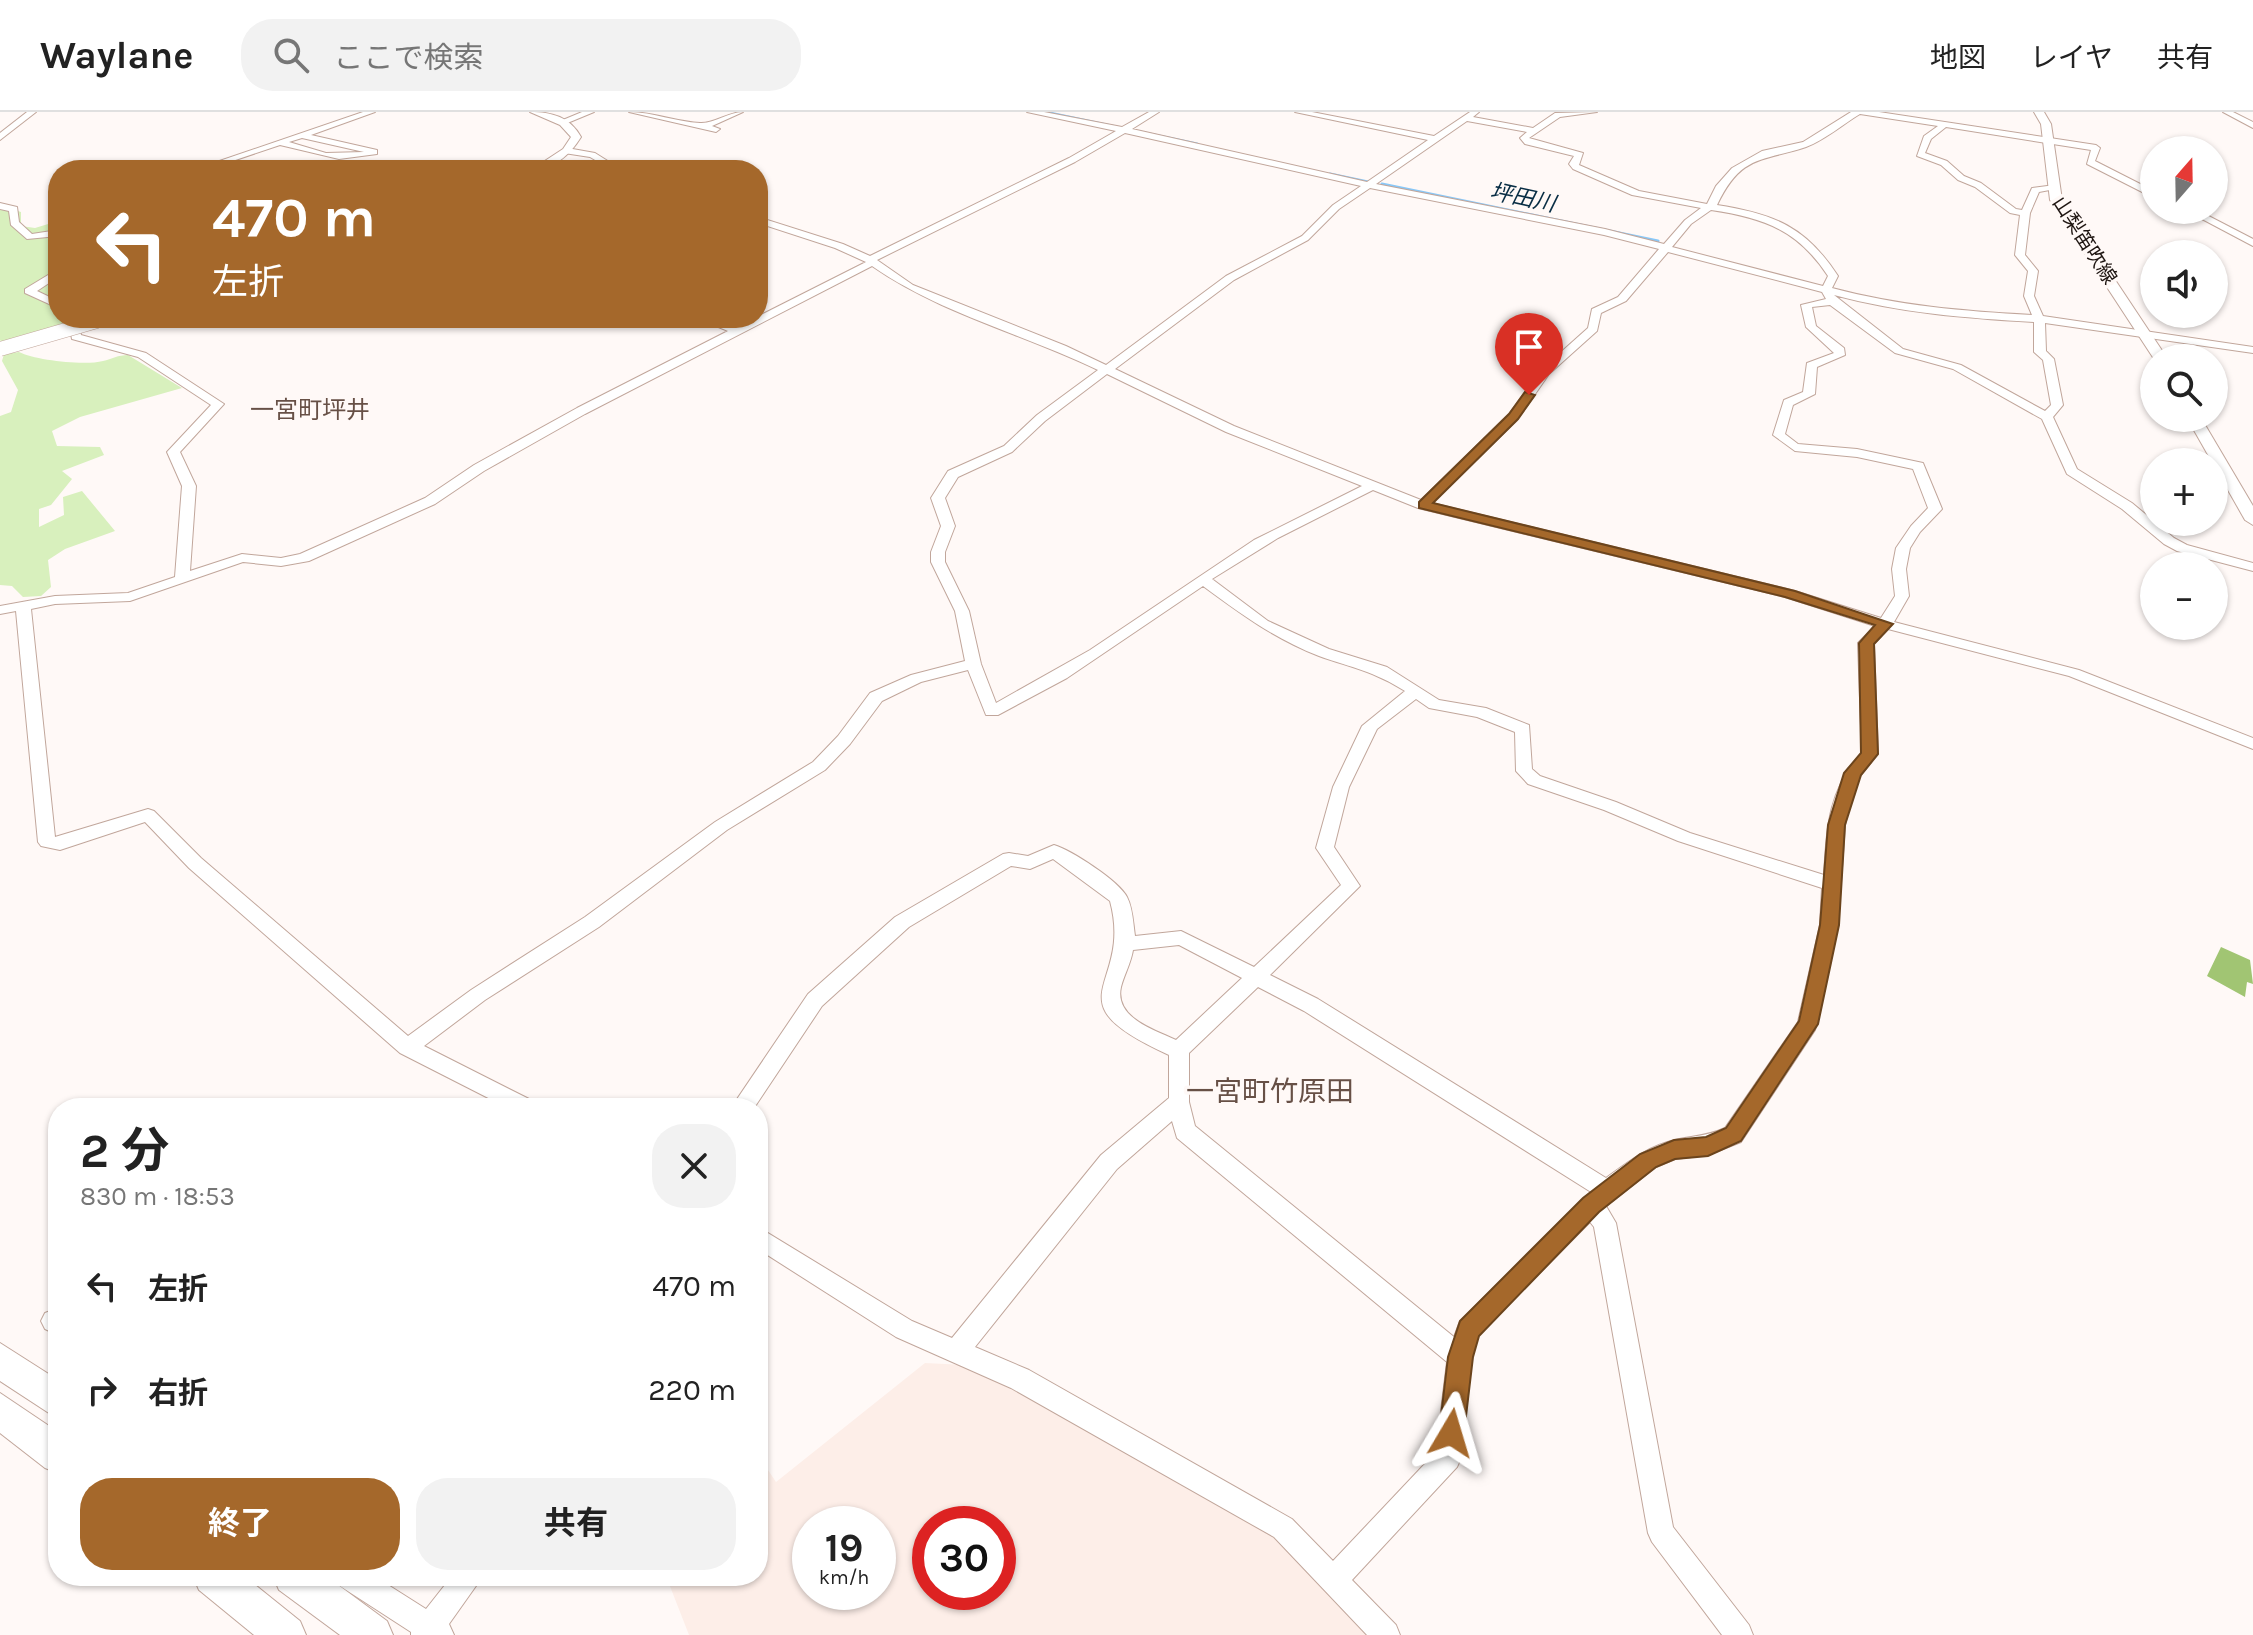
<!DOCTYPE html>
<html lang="ja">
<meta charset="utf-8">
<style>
:root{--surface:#fff;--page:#f2f2f2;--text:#222;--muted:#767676;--line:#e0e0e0;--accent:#a5682b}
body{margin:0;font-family:Karla,"Noto Sans JP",sans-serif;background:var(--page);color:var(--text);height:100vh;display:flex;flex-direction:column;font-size:30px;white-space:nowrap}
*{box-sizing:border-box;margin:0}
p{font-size:26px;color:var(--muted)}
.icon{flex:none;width:44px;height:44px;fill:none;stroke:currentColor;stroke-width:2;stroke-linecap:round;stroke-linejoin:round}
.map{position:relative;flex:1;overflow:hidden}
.panel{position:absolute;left:48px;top:986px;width:720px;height:488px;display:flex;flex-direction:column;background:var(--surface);border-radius:32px;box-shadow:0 2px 6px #0004}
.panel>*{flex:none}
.hud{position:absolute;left:48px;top:48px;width:720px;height:168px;border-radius:32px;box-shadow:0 2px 6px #0004;background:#a5682b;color:#fff;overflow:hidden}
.needle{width:52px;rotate:20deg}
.controls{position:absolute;left:2140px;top:24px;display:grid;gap:16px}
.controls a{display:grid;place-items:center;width:88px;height:88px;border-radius:50%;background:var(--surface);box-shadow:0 2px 6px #0004;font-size:40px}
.speed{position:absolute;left:792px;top:1394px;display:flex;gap:16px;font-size:40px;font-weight:700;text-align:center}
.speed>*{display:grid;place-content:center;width:104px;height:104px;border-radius:50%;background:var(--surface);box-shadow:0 2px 6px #0004;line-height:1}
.speed small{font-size:20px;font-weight:400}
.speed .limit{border:12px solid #d22;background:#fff;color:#111}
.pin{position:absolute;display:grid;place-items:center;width:68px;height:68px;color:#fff;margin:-82px -34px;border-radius:50% 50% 50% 0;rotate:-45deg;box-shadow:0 0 8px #0007}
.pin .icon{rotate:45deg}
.me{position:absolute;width:88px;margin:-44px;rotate:7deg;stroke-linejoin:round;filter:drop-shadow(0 0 6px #0008)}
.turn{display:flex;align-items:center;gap:28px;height:168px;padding:0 32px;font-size:36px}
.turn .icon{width:104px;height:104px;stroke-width:2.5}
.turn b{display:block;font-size:56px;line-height:68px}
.round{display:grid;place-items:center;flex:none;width:84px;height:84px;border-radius:32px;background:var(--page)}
.headline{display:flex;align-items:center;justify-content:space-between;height:136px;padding:0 32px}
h1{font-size:48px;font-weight:700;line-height:60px}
.button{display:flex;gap:16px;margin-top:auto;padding:16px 32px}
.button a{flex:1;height:92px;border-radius:32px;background:var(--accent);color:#fff;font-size:32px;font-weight:700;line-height:92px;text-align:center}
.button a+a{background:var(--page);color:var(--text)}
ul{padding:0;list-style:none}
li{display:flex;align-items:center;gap:24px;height:104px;padding:0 32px}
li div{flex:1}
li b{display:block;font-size:30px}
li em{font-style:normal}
header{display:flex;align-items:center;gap:48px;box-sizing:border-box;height:112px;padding:0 40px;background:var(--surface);border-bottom:2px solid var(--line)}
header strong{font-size:38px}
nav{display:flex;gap:44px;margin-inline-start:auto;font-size:28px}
.search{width:560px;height:72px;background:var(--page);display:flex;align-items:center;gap:20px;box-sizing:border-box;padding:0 28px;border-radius:32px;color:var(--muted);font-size:30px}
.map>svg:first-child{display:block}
.built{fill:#fdeee8;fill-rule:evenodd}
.green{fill:#d8f0bd}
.forest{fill:#a1c573}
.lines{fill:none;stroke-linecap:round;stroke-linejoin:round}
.stream{stroke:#89c8f8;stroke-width:3}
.minor-casing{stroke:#c1a69b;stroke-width:2}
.major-casing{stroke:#c1a69b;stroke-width:2}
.highway-casing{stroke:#c1a69b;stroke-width:2}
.minor{fill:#fff;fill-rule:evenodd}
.major{fill:#fff;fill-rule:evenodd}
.highway{fill:#fff;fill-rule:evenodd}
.major-bridge-casing{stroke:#c1a69b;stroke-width:15;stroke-linecap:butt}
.major-bridge{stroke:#fff;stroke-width:14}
.route{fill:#a5682b;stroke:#6b441c;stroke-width:2}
.labels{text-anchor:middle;stroke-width:7;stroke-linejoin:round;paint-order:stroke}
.far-street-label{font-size:20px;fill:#1e1511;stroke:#fff9f7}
.far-water-label{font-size:22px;font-style:italic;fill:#082d44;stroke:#fff9f7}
.far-quarter-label{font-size:24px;fill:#675046;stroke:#fff9f7}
.quarter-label{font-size:28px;fill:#675046;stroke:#fff9f7}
</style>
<header>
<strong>Waylane</strong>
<div class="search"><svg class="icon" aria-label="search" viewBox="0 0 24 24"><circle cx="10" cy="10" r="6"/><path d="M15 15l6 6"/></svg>ここで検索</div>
<nav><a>地図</a><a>レイヤ</a><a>共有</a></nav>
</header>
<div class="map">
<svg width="2253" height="1523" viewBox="0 0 2253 1523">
<rect width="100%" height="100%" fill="#fff9f7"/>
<path class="built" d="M925,1251L984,1254L1282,1423L1373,1523H689L666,1464H758V1343L776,1370ZM810,1412H878V1480H810ZM930,1412H998V1480H930Z"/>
<g class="green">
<path d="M0,93L21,100V114L35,116L58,109V206H84L2,231L0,228Z"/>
<path d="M19,240C35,248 84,254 103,249C112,247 118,243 128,243L182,276L80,305L52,319L57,334L100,335L104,343L62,359L72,367L51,393L39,397V415L64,403L63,385L82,379L115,419L65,437L48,448L51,475L41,484L23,485L12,474L0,473V304L11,300L18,278L2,249L4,242Z"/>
</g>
<path class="forest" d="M2221,835L2250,848L2253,872L2247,870L2245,885L2207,864Z"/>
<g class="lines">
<g class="stream">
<path d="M1045,0L1197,32"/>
<path d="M1330,62L1368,70"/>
<path d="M1382,72L1658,129"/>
</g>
<g class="minor-casing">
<g id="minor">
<path d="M27,0H36L0,28V21Z"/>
<path d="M363,0H375L311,23L377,38V42L339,47L280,33L206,58H193ZM302,26L364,40L326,41L289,30Z"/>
<path d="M582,0H594L565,12L558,10Z"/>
<path d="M629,0C653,0 676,10 700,11C714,12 728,0 743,0L712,14L720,17L716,20Z"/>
<path d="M1027,0H1044L1122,15L1149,0H1159L1132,17L1367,70L1428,28L1295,0H1312L1434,24L1470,0H1479L1473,5L1533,16L1555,1L1597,0L1560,5L1529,26L1583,41L1579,53L1639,79L1707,92L1716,74L1732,56L1762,39L1803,30L1851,0H1879L2096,33L2100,36L2095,49L2154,79V86L2087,52L2091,38L1946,15L1931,27L1925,41L1947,49L1964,64L1981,71L2016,97L2022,98L2032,76L2055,73V77L2039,80L2030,101L2025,143L2038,159L2034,184L2043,204L2253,235V241L2045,211L2046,239L2054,247L2063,293L2053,305L2077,357L2132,391L2174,426L2187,433L2253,451V459L2177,439L2164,432L2122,397L2067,362L2042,307L1953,257L1895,241L1830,193L1812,195L1816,214L1844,236L1845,243L1817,255L1815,282L1793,293L1785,322L1798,332L1857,337L1923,351L1942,397L1920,420L1910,436L1906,457L1909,484L1894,510L2079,558L2253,626V637L2069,564L1888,517L1874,532L1878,642L1860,664L1852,679L1845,713L1838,813L1815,918L1741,1030L1708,1043L1675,1047L1656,1055L1606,1094L1616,1111L1673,1415L1749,1513L1753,1523H1722L1652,1430L1648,1421L1594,1115L1590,1110L1478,1223L1472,1245L1461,1346L1457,1355L1352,1468L1396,1513L1400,1523H1367L1274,1425L1011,1276L896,1225L758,1137V1115L912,1209L952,1226L1101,1043L1169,986V943C1046,887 1134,877 1110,789L1053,747L1030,757L1011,754L909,815L822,894L754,996H731L808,882L895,805L1003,742L1009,741L1028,744L1054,733C1071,738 1119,769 1127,785C1133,797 1133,811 1135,824L1181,819L1254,855L1341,773L1316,736L1333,675L1362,614L1405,579C1373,559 1353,556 1319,544C1275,527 1241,502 1203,474L1067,566L998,603H986L968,558L921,570L882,589L850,632L825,658L727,718L599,815L485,888L424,934L535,990L539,996H508L400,941L189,756L145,710L60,738L41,734L38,730L16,499L0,502V494L55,484L128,481L175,465L182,374L167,340L211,293L138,245L72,227L68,206H78L81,223L146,241L224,292L180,340L196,374L190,459L242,442L281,446L300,442L425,386L474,353L577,296L728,219L697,206H712L737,215L866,150L835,136L758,111V105L843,132L870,144L1069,46L1116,19ZM1860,2L1938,14L1924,24L1917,44L1941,53L1958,68L1975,75L2010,101L2020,103L2015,143L2028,159L2024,184L2032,203C1962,199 1900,194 1832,176L1838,164C1806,115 1775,102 1717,93C1741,43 1760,50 1806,35C1825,28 1843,12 1860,2ZM1467,9L1527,20L1520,26L1525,32L1574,44L1569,52L1573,57L1632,83L1701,96L1685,108L1664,132L1605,117L1376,72ZM1125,21L1361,74L1333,93L1302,124L1226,164L1106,253L1066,234L913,173L877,148L1075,50ZM1370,76L1604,123L1659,137L1618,185L1592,197L1588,216L1541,258L1509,302L1421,388L1234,314L1115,257L1234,168L1308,128L1339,97ZM1711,98C1764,106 1798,118 1828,164L1823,174L1672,135L1691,112ZM1668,140L1822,180L1826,187L1801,193L1806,215L1834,241L1807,251L1803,280L1784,288L1773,323L1795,339L1857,345L1913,357L1928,396L1911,414L1896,436L1892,457L1895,484L1881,506L1795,479L1432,391L1517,308L1549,262L1597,219L1601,201L1626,189ZM872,154C941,202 1024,222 1098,258L1037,303L1004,334L948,359L931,386L941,414L931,440V450L955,499L965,549L911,563L870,581L838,624L813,650L715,710L585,805L471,878L408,924L201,746L154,699L148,697L55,725L31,497L55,492L130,489L243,450L281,454L309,449L435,392L484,359L585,302ZM1834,183C1901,201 1965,206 2034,210V240L2043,248L2051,293L2045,299L1961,253L1903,237ZM1107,262L1226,320L1362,374L1254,428L1090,538L996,591L981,552L969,499L945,450V440L955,414L945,386L958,365L1012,340L1045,309ZM1373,378L1418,396L1785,485L1875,514L1858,531L1862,641C1828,678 1827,715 1824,763L1690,721L1616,690L1540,664L1532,657L1529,613L1486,596L1439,588L1387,555L1329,537L1268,509L1212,467L1278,426ZM1416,587L1429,596L1477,605L1515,620L1516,659L1528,672L1604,698L1678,729L1822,776L1820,813L1798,910L1725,1016C1708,1024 1693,1024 1675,1028C1648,1034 1628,1050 1606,1066L1318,887L1270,863L1360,774L1334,735L1349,675L1377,617ZM1179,833L1242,866L1176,928C1155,918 1114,906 1121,875C1124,863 1131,851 1133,838ZM1258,875L1304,899L1591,1080L1460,1209L1454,1225L1195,1014L1189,990V941ZM1172,1009L1177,1026L1447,1250L1436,1340L1333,1449L1292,1407L1029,1258L975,1235L1117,1057Z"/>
<path d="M2223,0H2233L2253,10V16Z"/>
<path d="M567,36L595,41L622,58H612L590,45L564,41Z"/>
<path d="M0,91L17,95L19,110L32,122L58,118V124L27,127L11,113L9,99L0,97Z"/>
<path d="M2185,98H2197L2253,127V134Z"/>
<path d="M58,157V165L37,179L58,189V196L25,181V177Z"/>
<path d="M53,1198L58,1200V1223L45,1217L41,1209L45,1201Z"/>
<path d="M336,1464H374L426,1497L452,1464H483L449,1512L454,1523H411V1520L340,1474Z"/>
</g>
</g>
<g class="major-casing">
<g id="major">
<path d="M530,0C552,0 570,5 581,25C570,43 553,58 531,58L563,37L571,25L560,13Z"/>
<path d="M2034,0H2044L2051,12L2062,88L2167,246L2154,247L2050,88L2041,12Z"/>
<path d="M93,206H116L97,213L90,209Z"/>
<path d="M2187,306H2201L2253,394V413L2245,408Z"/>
</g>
</g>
<g class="highway-casing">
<g id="highway">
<path d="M0,1231L58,1268V1307L0,1269Z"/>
<path d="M0,1281L58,1320V1361L45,1356L0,1321Z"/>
<path d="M193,1464H244L300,1509L306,1523H254L199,1478Z"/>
<path d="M273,1464H326L387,1509L393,1523H340L279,1478Z"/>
</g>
</g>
<use href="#minor" class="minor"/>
<use href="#major" class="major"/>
<use href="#highway" class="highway"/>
<g class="major-bridge-casing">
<path id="major-bridge" d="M0,237L97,209"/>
</g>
<use href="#major-bridge" class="major-bridge"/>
</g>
<path class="route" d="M1525,280L1535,283L1518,307L1433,391L1795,479L1893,512L1874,532L1878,642L1861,663L1845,713L1839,813L1818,912L1741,1029L1708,1044L1675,1047L1656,1055L1599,1100L1479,1224L1473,1245L1464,1321L1460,1330L1451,1333L1442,1330L1439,1321L1448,1245L1460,1209L1583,1086L1640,1042L1674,1028L1706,1025L1726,1016L1799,909L1820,813L1828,713L1844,661L1861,641L1859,531L1875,513L1785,485L1419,396V390L1509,302Z"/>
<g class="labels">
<g class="far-street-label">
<text transform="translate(2085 128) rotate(57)" y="7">山梨笛吹線</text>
</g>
<g class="far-water-label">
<text transform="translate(1523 85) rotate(12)" y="8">坪田川</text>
</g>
<g class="far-quarter-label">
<text x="310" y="306">一宮町坪井</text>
</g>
<g class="quarter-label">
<text x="1270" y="989">一宮町竹原田</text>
</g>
</g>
</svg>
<div class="controls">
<a><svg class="needle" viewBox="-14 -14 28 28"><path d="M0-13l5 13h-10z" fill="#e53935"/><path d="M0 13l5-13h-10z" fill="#767676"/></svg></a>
<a><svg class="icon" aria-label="sound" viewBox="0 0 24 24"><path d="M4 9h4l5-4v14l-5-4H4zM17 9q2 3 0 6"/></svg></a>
<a><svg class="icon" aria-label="search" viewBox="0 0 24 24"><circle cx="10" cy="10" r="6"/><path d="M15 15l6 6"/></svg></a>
<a>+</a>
<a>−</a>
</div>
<div class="speed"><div>19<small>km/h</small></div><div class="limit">30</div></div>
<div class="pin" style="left:1529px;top:283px;background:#d93025"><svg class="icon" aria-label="arrive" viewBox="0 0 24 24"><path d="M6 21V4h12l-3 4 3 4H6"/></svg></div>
<svg class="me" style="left:1451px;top:1321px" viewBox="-20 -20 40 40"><path d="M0-17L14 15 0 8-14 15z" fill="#a5682b" stroke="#fff" stroke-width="4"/></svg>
<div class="hud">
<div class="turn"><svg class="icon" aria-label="left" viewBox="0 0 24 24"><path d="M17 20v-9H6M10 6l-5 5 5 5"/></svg><div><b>470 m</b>左折</div></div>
</div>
<section class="panel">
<div class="headline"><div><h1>2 分</h1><p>830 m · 18:53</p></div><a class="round"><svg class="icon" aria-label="close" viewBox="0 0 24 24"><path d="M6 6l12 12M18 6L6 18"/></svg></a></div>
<ul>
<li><svg class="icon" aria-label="left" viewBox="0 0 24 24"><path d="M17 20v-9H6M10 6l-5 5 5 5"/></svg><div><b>左折</b></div><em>470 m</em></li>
<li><svg class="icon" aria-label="right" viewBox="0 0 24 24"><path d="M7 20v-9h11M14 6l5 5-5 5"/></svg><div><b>右折</b></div><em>220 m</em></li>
</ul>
<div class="button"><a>終了</a><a>共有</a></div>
</section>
</div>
